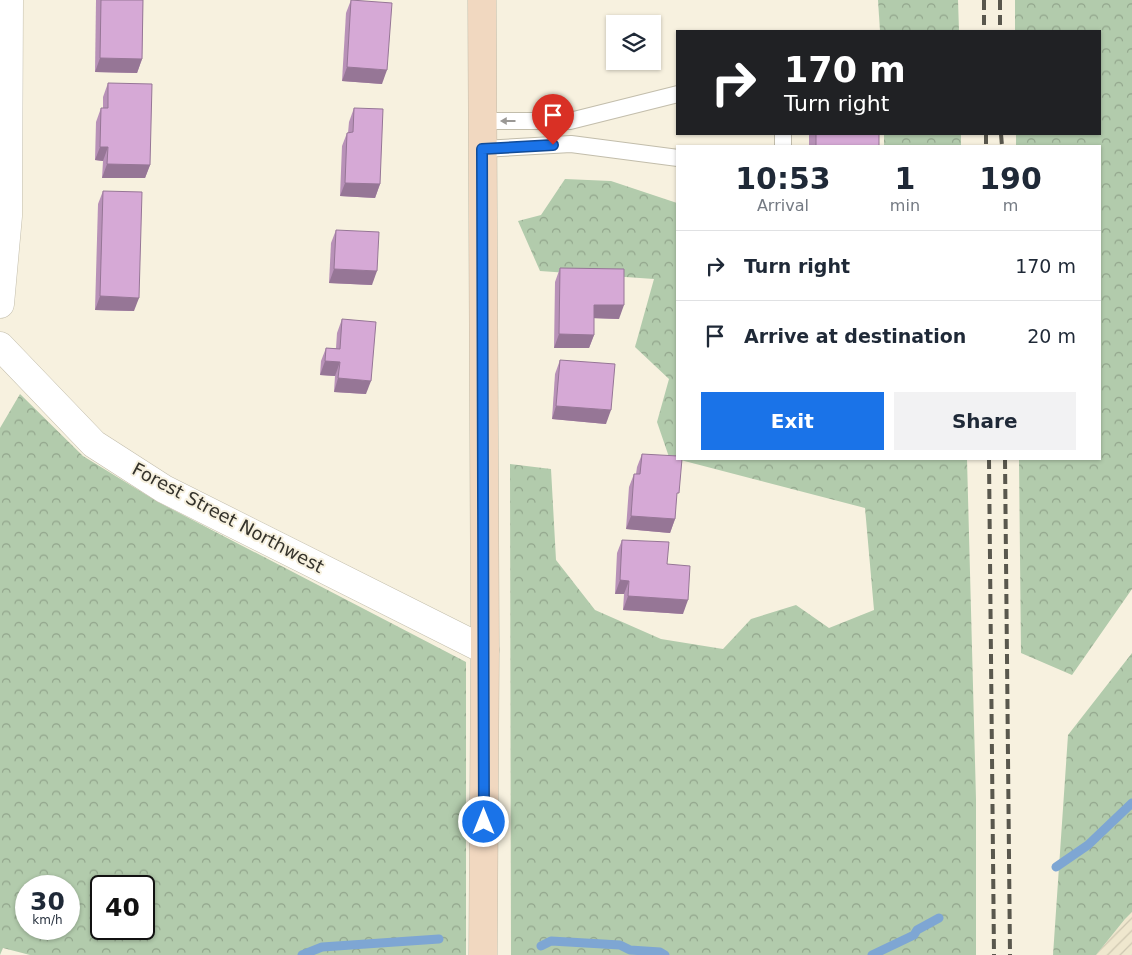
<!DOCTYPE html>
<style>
:root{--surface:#fff;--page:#f2f2f3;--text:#1f2937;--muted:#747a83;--line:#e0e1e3;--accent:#1a73e8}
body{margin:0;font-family:"DejaVu Sans",sans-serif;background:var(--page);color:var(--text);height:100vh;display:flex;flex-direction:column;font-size:19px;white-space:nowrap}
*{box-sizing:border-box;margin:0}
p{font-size:16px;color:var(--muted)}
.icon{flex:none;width:28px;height:28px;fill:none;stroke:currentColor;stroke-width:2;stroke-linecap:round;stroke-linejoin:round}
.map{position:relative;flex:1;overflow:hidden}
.panel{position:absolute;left:676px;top:145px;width:425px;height:315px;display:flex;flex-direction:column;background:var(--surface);border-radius:0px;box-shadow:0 1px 4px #0004}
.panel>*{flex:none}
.guide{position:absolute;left:676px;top:30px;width:425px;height:105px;border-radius:0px;box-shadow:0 1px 4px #0004;background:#202124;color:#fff;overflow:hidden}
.buttons{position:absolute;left:606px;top:15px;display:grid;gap:10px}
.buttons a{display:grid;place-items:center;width:55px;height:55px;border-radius:0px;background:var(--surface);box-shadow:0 1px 4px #0004;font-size:25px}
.speed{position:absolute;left:15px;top:875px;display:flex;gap:10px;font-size:25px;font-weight:700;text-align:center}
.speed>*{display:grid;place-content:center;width:65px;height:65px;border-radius:50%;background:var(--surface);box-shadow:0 1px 4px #0004;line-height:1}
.speed small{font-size:12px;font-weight:400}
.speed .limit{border:2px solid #111;border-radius:8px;background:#fff;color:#111}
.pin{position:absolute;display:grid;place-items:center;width:42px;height:42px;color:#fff;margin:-51px -21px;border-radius:50% 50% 50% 0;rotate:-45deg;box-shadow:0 0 5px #0007}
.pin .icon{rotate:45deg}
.me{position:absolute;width:55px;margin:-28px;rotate:0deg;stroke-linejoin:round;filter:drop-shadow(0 0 4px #0008)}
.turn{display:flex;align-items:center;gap:18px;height:105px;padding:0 25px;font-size:22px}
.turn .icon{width:65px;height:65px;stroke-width:2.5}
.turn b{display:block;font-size:35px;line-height:42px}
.eta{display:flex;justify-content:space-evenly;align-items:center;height:85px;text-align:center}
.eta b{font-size:30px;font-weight:600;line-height:35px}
.cta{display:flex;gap:10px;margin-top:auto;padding:10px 25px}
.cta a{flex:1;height:58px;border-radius:0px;background:var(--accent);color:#fff;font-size:20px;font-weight:600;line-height:58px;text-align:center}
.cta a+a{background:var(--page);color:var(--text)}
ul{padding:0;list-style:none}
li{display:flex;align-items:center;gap:15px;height:70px;padding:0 25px;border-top:1px solid var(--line)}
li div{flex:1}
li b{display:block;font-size:19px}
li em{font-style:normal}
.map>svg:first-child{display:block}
.industrial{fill:url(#industrial-furrows)}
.forest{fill:url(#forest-crowns);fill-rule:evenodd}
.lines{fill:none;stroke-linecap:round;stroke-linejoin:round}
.stream{stroke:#7ea6d3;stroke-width:9}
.lane-casing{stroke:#c2bdab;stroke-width:18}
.street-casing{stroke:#c2bdab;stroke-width:29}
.secondary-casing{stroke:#c2bdab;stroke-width:29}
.lane{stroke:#fff;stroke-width:16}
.street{stroke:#fff;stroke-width:28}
.secondary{stroke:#f1d8c0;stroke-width:28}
.rail{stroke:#59574d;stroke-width:4;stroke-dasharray:10 5;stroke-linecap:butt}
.wall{fill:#b891b8}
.shaded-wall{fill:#967696}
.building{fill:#d6a9d6;stroke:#967696}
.oneway{fill:#9a9895}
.route-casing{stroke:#114b97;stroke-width:12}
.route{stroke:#1a73e8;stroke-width:9}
.labels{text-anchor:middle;stroke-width:4;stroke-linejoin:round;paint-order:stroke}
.street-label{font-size:18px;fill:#34322b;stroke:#f7f1df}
</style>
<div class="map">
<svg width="1132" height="955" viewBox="0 0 1132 955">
<defs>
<pattern id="industrial-furrows" width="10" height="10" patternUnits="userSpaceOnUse" patternTransform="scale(1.25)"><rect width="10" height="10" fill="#efe7ce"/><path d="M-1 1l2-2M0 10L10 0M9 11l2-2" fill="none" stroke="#cec7b1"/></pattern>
<pattern id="forest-crowns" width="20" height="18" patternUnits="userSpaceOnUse" patternTransform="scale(1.25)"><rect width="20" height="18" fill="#b2cbac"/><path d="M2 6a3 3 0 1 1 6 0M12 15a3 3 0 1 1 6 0" fill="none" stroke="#92a58c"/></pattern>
</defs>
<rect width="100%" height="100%" fill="#f7f1df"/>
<path class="industrial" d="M1132,912V955H1096L1125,919Z"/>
<g class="forest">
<path d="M878,0H958L959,31H880Z"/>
<path d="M1015,0H1132V589L1072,675L1021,653L1019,459H1100V146H1016V134H1100V31H1015Z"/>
<rect x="884" y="134" width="77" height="12"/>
<path d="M565,179L611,181L677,203L678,459H967L976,799V955H511L510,464L551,469L556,560L595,610L661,639L723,649L751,619L796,605L829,628L874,610L865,508L669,457L657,422L669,379L635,347L654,279L540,271L518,221L541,215Z"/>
<path d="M20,394L83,456L158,502L466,662V955H30L3,948L0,955V428ZM26,886H69V929H26ZM101,886H144V929H101Z"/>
<path d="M1132,653V912L1125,919L1096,955H1053L1068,735Z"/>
</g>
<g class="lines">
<g class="stream">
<path d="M1056,867L1088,845L1132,803"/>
<path d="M541,946L551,941L620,945L630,950L660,952L665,955"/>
<path d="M302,955L322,947L439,939"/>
<path d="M872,955L914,935L917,930L939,918"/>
</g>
<g class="lane-casing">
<g id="lane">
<path d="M482,121H570L678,94"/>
<path d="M783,134V146"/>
<path d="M482,149L571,144L678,158"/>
</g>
</g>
<g class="street-casing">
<g id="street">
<path d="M0,304L8,216L9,0"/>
<path d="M0,346L94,444L164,489L485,650"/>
</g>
</g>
<g class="secondary-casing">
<path id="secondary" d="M482,0L485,650L483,955"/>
</g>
<use href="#lane" class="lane"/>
<use href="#street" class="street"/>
<use href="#secondary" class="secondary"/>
<g class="rail">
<path d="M984,0V31"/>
<path d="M1000,0V31"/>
<path d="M986,134V146"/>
<path d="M1001,134L1002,146"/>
<path d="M989,459L994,955"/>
<path d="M1005,459L1010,955"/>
</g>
</g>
<g class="wall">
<path d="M96,0H143L142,59L137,73L95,72Z"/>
<path d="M351,0L382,84L342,81L346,13Z"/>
<path d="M108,83L150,165L145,178H102L103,161L95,160L96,122L101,108H103V97Z"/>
<path d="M354,108L380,184L375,198L340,196L342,146L347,133H348L349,122Z"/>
<rect x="809" y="134" width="70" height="12"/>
<path d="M103,191L134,311L95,310L98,204Z"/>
<path d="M336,230L372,285L329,283L331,243Z"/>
<path d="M560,268L619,319L594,318V335L589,348H554L555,282Z"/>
<path d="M342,319L366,394L334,392L335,376L320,375L321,361L326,348H336L337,333Z"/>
<path d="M560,360L606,424L552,419L555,374Z"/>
<path d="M642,454L676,501L675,519L670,533L626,529L629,487L634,474H636L637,467Z"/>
<path d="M622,540L667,564L683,614L623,610L624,594H615L617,553Z"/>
</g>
<g class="shaded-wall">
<path d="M100,58L142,59L137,73L95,72Z"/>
<path d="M347,67L387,70L382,84L342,81Z"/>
<path d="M100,147H108L103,161L95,160Z"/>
<path d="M107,164L150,165L145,178H102Z"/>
<path d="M345,183L380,184L375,198L340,196Z"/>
<path d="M334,269L377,271L372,285L329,283Z"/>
<path d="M100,296L139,298L134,311L95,310Z"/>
<path d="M594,305H624L619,319L589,318Z"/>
<path d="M559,334L594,335L589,348H554Z"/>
<path d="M325,361L340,362L335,376L320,375Z"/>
<path d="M338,378L371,381L366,394L334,392Z"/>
<path d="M556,406L611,410L606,424L552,419Z"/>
<path d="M631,516L675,519L670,533L626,529Z"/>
<path d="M620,580L629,581L624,594H615Z"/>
<path d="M628,596L688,600L683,614L623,610Z"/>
</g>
<g class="building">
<path d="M101,0H143L142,59L100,58Z"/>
<path d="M351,0L392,3L387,70L347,67Z"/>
<path d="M108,83L152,84L150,165L107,164L108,147H100L101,108H108Z"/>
<path d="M354,108L383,109L380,184L345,183L347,133L353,132Z"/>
<rect x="816" y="134" width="63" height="12"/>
<path d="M103,191L142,192L139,298L100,296Z"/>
<path d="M336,230L379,232L377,271L334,269Z"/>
<path d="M560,268L624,269V305H594V335L559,334Z"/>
<path d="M342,319L376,322L371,381L338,378L340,362L325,361L326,348L340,349Z"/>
<path d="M560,360L615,364L611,410L556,406Z"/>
<path d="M642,454L678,456V459H682L679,493H677L675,519L631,516L634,474H640Z"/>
<path d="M622,540L669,542L667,564L690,566L688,600L628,596L629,581L620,580Z"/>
</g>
<defs><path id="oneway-solid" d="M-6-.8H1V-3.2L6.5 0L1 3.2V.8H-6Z" transform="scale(1.25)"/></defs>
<use class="oneway" href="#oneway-solid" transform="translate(508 121) rotate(180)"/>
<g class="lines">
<g class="route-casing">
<path id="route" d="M484,822L482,149L553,145"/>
</g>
<use href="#route" class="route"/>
</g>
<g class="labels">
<g class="street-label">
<text transform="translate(228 518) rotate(28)" y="6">Forest Street Northwest</text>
</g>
</g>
</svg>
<div class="buttons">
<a><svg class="icon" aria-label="layers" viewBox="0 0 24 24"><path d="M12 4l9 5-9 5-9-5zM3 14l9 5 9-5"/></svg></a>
</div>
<div class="speed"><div>30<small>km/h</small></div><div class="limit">40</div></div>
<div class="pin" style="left:553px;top:145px;background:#d93025"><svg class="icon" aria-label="arrive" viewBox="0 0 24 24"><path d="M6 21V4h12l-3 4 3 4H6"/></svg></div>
<svg class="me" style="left:484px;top:822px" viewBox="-20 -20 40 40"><circle r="17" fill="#1a73e8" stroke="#fff" stroke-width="3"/><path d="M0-11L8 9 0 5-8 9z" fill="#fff"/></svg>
<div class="guide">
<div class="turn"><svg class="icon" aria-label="right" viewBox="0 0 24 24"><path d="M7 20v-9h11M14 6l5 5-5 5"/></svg><div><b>170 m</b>Turn right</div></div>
</div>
<section class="panel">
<div class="eta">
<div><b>10:53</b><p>Arrival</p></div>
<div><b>1</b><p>min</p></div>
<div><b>190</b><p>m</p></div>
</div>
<ul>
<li><svg class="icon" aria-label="right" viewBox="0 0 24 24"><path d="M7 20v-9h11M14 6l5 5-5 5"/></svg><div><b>Turn right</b></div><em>170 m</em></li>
<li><svg class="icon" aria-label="arrive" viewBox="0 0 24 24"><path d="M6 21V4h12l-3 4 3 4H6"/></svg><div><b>Arrive at destination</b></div><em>20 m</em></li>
</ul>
<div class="cta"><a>Exit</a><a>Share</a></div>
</section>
</div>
